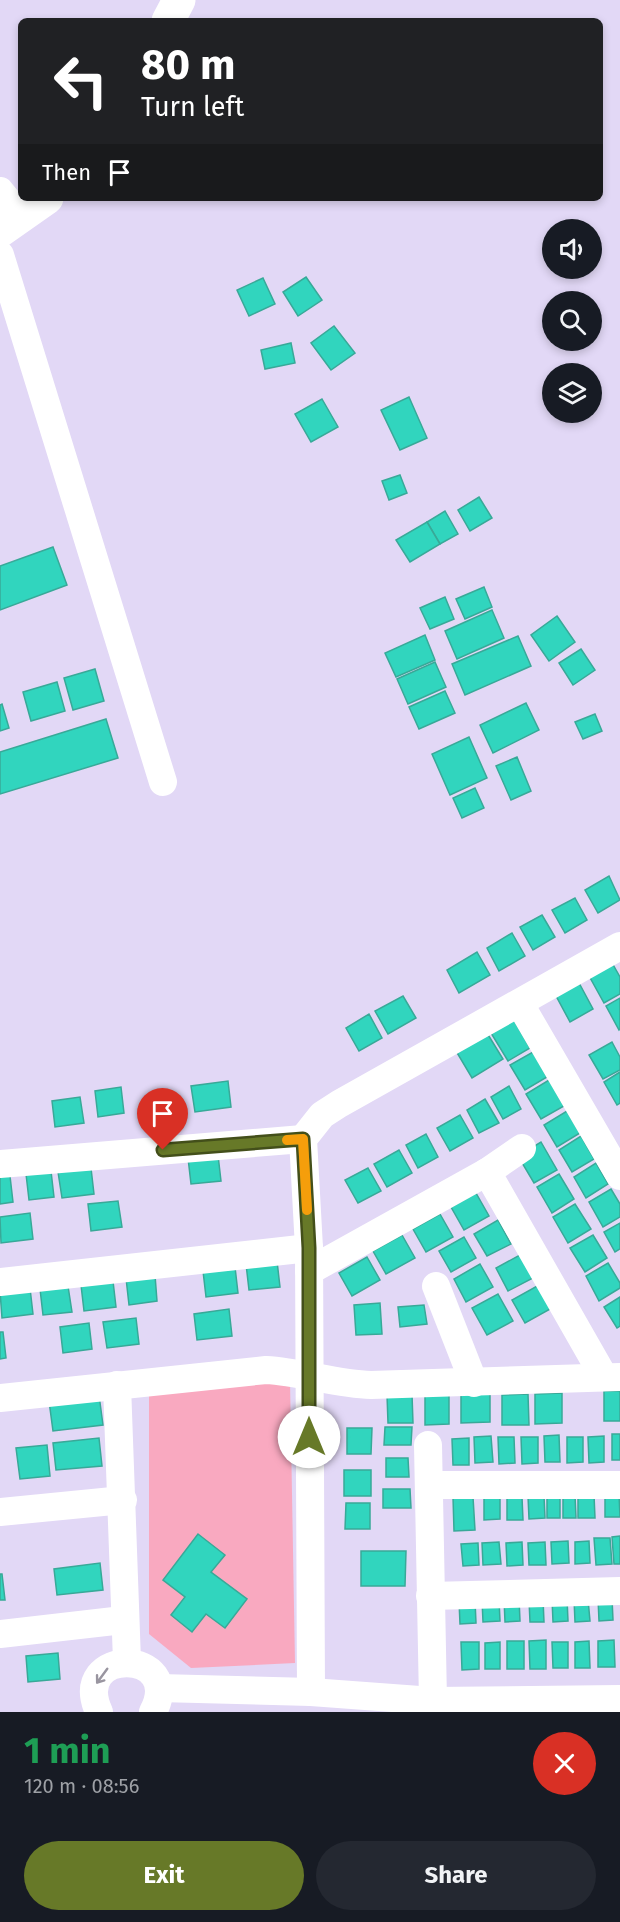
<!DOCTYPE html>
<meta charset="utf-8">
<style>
:root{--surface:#171b24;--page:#242831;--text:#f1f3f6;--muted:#9ea1a6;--accent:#677928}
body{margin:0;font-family:"Fira Sans",sans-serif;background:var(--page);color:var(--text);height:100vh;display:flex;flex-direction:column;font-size:22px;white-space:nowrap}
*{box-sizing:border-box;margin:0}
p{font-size:20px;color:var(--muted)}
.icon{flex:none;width:33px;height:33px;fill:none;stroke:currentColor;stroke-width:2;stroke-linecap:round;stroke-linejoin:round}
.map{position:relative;height:1712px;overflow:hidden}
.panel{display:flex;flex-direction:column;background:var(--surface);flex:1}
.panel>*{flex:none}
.guide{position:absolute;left:18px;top:18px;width:585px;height:183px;border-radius:9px;box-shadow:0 3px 9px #0003;background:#202124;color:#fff;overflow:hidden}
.fabs{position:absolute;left:542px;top:219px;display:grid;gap:12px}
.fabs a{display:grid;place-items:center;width:60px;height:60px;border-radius:50%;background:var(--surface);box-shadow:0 3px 9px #0003;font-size:30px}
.pin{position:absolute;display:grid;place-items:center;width:51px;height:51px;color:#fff;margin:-62px -26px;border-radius:50% 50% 50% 0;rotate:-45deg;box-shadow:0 0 6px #0007}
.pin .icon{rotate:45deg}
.me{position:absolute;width:66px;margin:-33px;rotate:0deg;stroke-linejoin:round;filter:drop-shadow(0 0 4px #0008)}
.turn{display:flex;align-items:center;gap:21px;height:126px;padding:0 24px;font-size:27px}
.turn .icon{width:78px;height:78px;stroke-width:2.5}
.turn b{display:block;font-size:42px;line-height:51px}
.then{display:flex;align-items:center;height:57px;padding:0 24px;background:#0003;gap:12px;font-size:22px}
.round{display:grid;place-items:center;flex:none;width:63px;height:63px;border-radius:32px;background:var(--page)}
.overview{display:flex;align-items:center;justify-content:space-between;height:102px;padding:0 24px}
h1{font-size:36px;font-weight:700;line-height:45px;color:#1e9e55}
.primary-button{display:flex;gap:12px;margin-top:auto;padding:12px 24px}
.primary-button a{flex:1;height:69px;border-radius:36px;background:var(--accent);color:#fff;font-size:24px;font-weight:700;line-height:69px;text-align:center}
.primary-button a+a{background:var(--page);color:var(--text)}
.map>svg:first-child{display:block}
.green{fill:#f9a9c0}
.building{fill:#31d5be;stroke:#38a998;stroke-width:1.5}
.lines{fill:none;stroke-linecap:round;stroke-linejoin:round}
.minor{stroke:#fff;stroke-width:28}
.tertiary{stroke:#fff;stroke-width:33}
.oneway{stroke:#9995a0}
.route-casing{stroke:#434f1a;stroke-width:15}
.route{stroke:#677928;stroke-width:10}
.slow{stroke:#f59e0b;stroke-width:10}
</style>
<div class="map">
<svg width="620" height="1712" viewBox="0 0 620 1712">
<rect width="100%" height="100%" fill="#e2d8f6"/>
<path class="green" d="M290,1381L295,1663L191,1668L149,1634V1394Z"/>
<g class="building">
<path d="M306,277L322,300L298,316L283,292Z"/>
<path d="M263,278L275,304L249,316L237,290Z"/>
<path d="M334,326L355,353L331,370L311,343Z"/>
<path d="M291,343L295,363L265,369L261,350Z"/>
<path d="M409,397L427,438L400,450L381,410Z"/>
<path d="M322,399L338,427L311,442L295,414Z"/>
<path d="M400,475L407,493L389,500L382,481Z"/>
<path d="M479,497L492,518L470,531L458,510Z"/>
<path d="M445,511L458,534L440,544L427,522Z"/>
<path d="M427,522L440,544L410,562L396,540Z"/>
<path d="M53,547L67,585L0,610V566Z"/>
<path d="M484,587L492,607L465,619L456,599Z"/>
<path d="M445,597L454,619L430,629L420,608Z"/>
<path d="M492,610L504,638L457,659L445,631Z"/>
<path d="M557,616L575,642L549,661L531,635Z"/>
<path d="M425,635L435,660L396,677L385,653Z"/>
<path d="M518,636L531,666L465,695L452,664Z"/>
<path d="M581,649L595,670L573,685L559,663Z"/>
<path d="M435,662L446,687L408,704L397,679Z"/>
<path d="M95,669L104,701L73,710L64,678Z"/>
<path d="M57,682L65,711L31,721L23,692Z"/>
<path d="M445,691L455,713L419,729L409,707Z"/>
<path d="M526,703L539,730L493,753L480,725Z"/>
<path d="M2,704L9,728L0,731V705Z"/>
<path d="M595,714L602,731L583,739L575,722Z"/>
<path d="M106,719L118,758L0,794V752Z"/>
<path d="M469,737L487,778L450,795L432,754Z"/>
<path d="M517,757L531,791L511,800L496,766Z"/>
<path d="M475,788L484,808L462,818L453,798Z"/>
<path d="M609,876L620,900L598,913L585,890Z"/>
<path d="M575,898L587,920L565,933L552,910Z"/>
<path d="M542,915L555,937L533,950L520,927Z"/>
<path d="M512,933L525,956L499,971L487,948Z"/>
<path d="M477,952L490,975L459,993L447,970Z"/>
<path d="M611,961L620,977V994L604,1003L588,974Z"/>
<path d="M578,981L593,1009L570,1022L555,994Z"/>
<path d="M403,996L416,1018L388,1034L375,1011Z"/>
<path d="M620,998V1029L619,1030L606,1006Z"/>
<path d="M369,1014L382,1038L359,1051L346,1028Z"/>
<path d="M514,1020L530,1048L508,1061L491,1033Z"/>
<path d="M487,1033L503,1059L472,1078L456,1051Z"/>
<path d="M612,1042L620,1057V1070L603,1079L589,1055Z"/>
<path d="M533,1052L547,1077L525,1090L510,1065Z"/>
<path d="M620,1072V1103L617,1105L604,1082Z"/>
<path d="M549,1080L564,1106L541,1119L526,1094Z"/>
<path d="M228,1081L231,1107L195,1112L191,1086Z"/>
<path d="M509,1086L521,1109L503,1119L491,1097Z"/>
<path d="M121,1087L124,1113L98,1117L95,1091Z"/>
<path d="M80,1097L84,1123L55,1127L52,1101Z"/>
<path d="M485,1099L499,1123L479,1133L467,1110Z"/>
<path d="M567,1111L580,1133L557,1147L544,1125Z"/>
<path d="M460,1115L473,1138L450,1151L437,1128Z"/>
<path d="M426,1134L438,1157L418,1168L406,1145Z"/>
<path d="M581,1136L594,1159L572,1172L559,1150Z"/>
<path d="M541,1142L557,1170L534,1183L518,1156Z"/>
<path d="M399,1150L412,1173L387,1187L374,1164Z"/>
<path d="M218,1155L221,1181L191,1184L188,1158Z"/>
<path d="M596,1163L608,1184L586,1198L574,1177Z"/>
<path d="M91,1168L94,1194L62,1198L58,1172Z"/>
<path d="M368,1168L381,1191L358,1203L345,1180Z"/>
<path d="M51,1171L54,1197L29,1200L26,1174Z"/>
<path d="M559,1174L574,1199L552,1213L537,1187Z"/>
<path d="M10,1176L13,1202L0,1204V1177Z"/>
<path d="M611,1189L620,1204V1217L603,1227L589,1202Z"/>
<path d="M476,1193L489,1216L464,1230L451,1207Z"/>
<path d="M118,1201L122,1227L91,1231L88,1204Z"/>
<path d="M575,1204L591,1229L568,1243L553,1217Z"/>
<path d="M30,1213L33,1239L1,1243L0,1217Z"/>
<path d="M440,1214L453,1237L426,1252L413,1229Z"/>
<path d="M498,1220L511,1244L487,1256L474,1234Z"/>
<path d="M620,1223V1249L615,1252L604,1232Z"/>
<path d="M402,1235L415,1258L386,1274L373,1251Z"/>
<path d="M593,1235L607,1258L585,1272L570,1248Z"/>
<path d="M464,1237L476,1258L451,1272L439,1251Z"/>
<path d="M520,1255L533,1278L508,1291L496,1268Z"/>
<path d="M367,1257L380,1280L352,1296L339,1273Z"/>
<path d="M277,1261L280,1287L249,1290L246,1264Z"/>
<path d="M608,1263L620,1283V1288L599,1301L586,1276Z"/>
<path d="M480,1264L493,1287L466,1302L454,1279Z"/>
<path d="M235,1267L238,1293L206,1297L203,1271Z"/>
<path d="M155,1275L157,1301L129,1305L126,1278Z"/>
<path d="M113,1281L116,1307L84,1311L81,1285Z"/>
<path d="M539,1285L552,1308L525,1323L512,1300Z"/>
<path d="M68,1286L72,1312L43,1315L40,1289Z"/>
<path d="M30,1288L33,1314L2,1318L0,1291Z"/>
<path d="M498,1294L513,1321L487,1335L472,1308Z"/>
<path d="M620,1297V1326L617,1328L604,1307Z"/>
<path d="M380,1303L382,1334L356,1335L354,1305Z"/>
<path d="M424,1305L427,1324L400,1327L398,1307Z"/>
<path d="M229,1309L232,1336L197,1340L194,1314Z"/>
<path d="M136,1318L139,1344L107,1348L103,1322Z"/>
<path d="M89,1323L92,1349L63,1353L60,1327Z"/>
<path d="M0,1332H3L6,1358L0,1359Z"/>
<rect x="604" y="1391" width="16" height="30"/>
<path d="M490,1392V1422L461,1423V1393Z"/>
<path d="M562,1393V1423L535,1424V1394Z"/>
<path d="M412,1394L413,1423H388L387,1395Z"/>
<path d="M449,1394V1424L425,1425V1395Z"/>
<path d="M528,1394L529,1425H502V1395Z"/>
<path d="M99,1395L103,1425L53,1431L49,1401Z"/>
<path d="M385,1427H412L411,1445H384Z"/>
<path d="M347,1428H372L371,1454H347Z"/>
<rect x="612" y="1434" width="8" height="26"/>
<path d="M559,1435L560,1462H545L544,1436Z"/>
<path d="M491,1436L493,1462L475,1463L474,1437Z"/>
<path d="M604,1436V1462L589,1463L588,1437Z"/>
<path d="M498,1437H514L515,1463L499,1464Z"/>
<path d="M521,1437H538V1463L522,1464Z"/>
<path d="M567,1437H583V1462L567,1463Z"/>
<path d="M99,1438L102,1466L56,1470L53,1443Z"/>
<path d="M469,1438V1465H453L452,1439Z"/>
<path d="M47,1445L50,1476L20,1479L16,1448Z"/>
<path d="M386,1458H408L409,1477H386Z"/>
<rect x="344" y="1470" width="27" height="26"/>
<path d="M383,1489H410L411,1508H383Z"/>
<path d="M619,1494L620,1517H605V1495Z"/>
<path d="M575,1495L576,1518H563V1496Z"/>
<path d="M594,1495L595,1518H578V1496Z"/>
<path d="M528,1496H544L545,1518L529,1519Z"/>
<rect x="547" y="1496" width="13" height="22"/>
<path d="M453,1497H473L475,1530L454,1531Z"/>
<path d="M484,1497H500V1519L484,1520Z"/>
<path d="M522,1497L523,1520H507V1498Z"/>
<path d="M346,1503H370V1529H345Z"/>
<path d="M198,1534L225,1555L211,1572L247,1599L225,1628L206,1614L192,1632L171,1615L185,1597L163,1580Z"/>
<path d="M620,1536V1564H614L612,1537Z"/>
<path d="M594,1538H610L612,1564L596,1565Z"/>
<path d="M568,1541L569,1563L552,1564L551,1542Z"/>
<path d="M589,1541L590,1563L575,1564V1542Z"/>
<path d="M499,1542L501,1564L483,1565L482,1543Z"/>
<path d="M522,1542L523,1565L507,1566L506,1543Z"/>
<path d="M545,1542L546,1565H529L528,1543Z"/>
<path d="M478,1543L479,1565L463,1566L461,1544Z"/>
<path d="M361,1551H406L405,1586H361Z"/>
<path d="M100,1563L103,1590L57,1595L54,1569Z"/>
<path d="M0,1574H2L5,1600H0Z"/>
<path d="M519,1598L520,1621L505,1622L504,1599Z"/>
<path d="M567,1598L568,1621L553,1622L552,1599Z"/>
<path d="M598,1598H612L613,1620L599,1621Z"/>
<path d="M499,1599L500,1621L483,1622L482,1600Z"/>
<path d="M543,1599L544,1622H530L529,1600Z"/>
<path d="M574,1599H588L590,1621L575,1622Z"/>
<path d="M475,1600L476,1623L460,1624L459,1601Z"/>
<path d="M546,1640V1669H530L529,1641Z"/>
<path d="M614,1640L615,1667H598V1641Z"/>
<rect x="507" y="1641" width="17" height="28"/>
<path d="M589,1641L590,1668H575V1642Z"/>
<path d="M461,1642H479V1669L462,1670Z"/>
<path d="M500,1642V1669H485V1643Z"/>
<path d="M552,1642H568V1668H553Z"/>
<path d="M58,1653L60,1679L28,1682L26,1656Z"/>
</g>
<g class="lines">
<g class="minor">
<path d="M0,191L22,218"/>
<path d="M0,255L163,782"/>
<path d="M520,1004L620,1176"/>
<path d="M0,1164L303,1139"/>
<path d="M487,1172L604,1377"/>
<path d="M309,1271L487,1172L522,1148"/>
<path d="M0,1282L309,1248"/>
<path d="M436,1286L474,1383"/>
<path d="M117,1385L127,1661"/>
<path d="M0,1398L266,1370C302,1372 336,1384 371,1385L620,1377"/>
<path d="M428,1445L433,1701"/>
<path d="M429,1485H620"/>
<path d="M0,1512L123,1500"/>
<path d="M430,1596L620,1591"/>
<path d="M0,1634L123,1620"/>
<path d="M159,1688L311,1692L309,1248L303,1139L322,1115L339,1104L620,946"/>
<path d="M311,1692L433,1701L620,1699"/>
<path d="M99,1712C69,1646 186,1648 153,1712"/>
</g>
<g class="tertiary">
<path d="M168,21L179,0"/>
<path d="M0,231L47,198"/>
</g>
</g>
<defs><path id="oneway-shaft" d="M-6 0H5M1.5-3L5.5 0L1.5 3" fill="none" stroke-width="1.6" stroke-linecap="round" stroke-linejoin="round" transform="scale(1.5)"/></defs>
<use class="oneway" href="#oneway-shaft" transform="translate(102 1676) rotate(126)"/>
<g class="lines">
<g class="route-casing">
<path id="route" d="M163,1150L303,1139L309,1248V1437"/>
</g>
<use href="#route" class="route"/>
<path class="slow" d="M287,1140L303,1139L307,1210"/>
</g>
</svg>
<div class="fabs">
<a><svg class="icon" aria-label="sound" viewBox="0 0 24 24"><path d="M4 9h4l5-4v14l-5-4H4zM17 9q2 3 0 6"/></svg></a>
<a><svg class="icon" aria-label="search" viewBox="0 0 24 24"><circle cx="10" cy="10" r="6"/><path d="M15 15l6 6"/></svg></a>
<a><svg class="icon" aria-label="layers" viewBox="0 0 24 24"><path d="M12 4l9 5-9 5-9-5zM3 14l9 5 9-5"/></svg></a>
</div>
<div class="pin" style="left:163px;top:1150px;background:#d93025"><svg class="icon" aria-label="arrive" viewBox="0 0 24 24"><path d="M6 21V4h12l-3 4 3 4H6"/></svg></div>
<svg class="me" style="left:309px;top:1437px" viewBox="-20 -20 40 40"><circle r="19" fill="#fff"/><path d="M0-13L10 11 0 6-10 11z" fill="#677928"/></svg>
<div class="guide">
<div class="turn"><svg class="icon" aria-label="left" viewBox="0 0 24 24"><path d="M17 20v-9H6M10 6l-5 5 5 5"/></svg><div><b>80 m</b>Turn left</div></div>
<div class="then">Then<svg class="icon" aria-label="arrive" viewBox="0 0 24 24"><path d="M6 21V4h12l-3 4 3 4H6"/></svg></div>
</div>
</div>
<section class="panel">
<div class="overview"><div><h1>1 min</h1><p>120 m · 08:56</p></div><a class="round" style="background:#d93025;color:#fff"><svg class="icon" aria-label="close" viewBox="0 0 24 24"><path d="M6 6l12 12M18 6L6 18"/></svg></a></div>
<div class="primary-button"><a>Exit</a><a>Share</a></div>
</section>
